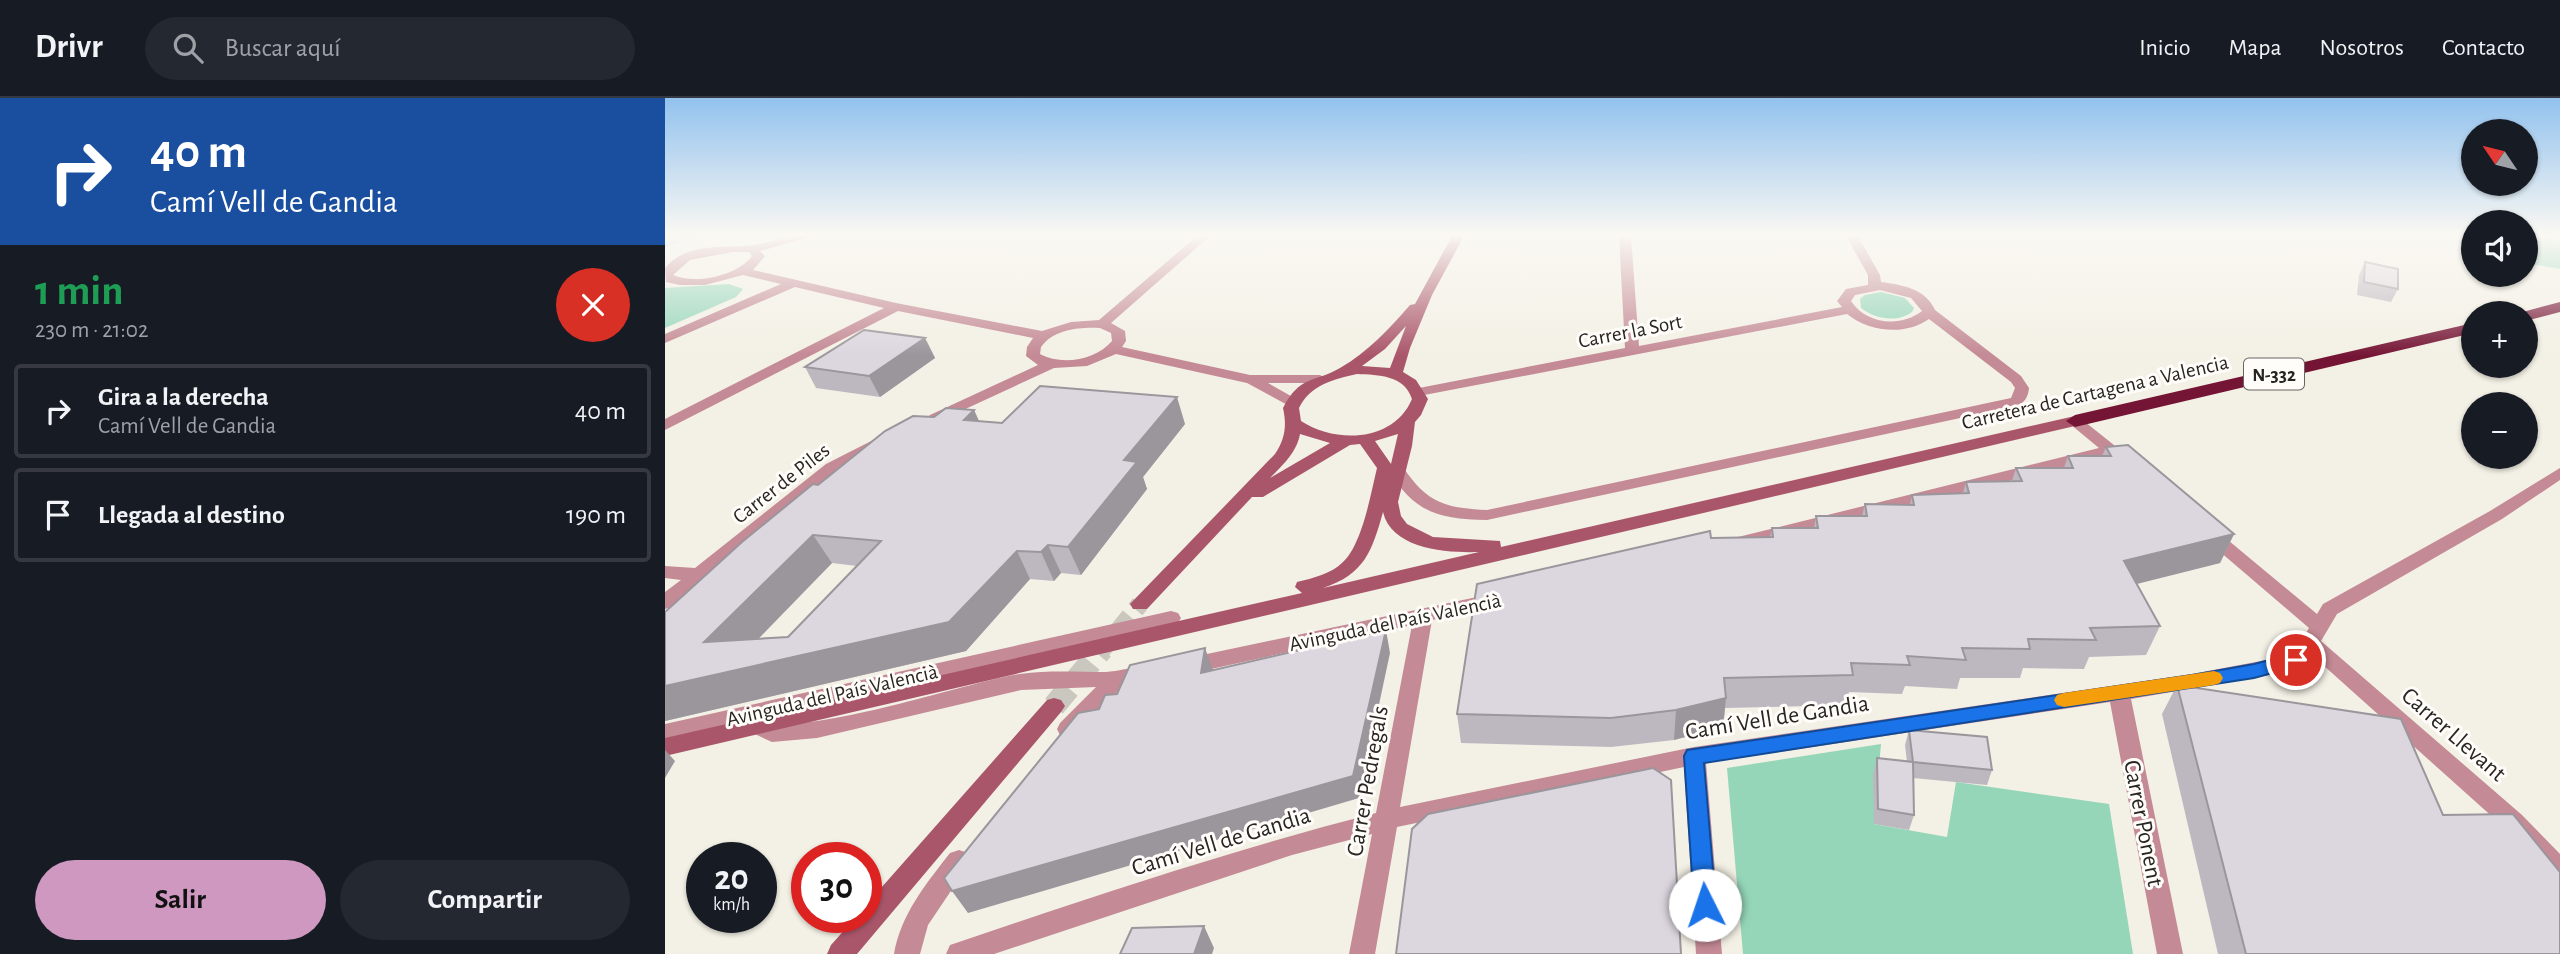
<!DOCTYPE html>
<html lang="es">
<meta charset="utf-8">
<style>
:root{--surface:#171b24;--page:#242831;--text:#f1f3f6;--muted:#9ea1a6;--line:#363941;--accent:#ce98c0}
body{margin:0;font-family:"Alegreya Sans",sans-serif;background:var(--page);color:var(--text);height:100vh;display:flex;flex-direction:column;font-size:26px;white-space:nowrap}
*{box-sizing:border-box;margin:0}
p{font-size:23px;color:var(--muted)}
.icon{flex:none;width:38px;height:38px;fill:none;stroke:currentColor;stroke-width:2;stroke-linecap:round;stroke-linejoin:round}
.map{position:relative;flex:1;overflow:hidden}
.side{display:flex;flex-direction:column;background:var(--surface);width:665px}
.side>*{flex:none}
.banner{background:#1a4fa0;color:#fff;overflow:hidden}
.needle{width:46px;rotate:305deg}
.buttons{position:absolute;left:1796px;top:21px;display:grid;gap:14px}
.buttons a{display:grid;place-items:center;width:77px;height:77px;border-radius:50%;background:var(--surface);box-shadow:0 2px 5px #0004;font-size:35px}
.speed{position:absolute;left:21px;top:744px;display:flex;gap:14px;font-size:35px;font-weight:700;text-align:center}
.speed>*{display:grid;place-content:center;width:91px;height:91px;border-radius:50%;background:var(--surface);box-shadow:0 2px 5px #0004;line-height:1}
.speed small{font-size:18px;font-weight:400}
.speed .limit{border:10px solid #d22;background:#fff;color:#111}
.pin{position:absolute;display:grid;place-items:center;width:60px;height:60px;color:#fff;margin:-30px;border:4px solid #fff;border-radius:50%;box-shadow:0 2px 7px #0007}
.me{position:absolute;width:77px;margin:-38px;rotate:356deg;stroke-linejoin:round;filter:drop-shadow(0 0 5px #0008)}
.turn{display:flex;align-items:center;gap:24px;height:147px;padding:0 35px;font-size:32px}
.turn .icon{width:91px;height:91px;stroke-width:2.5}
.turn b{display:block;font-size:49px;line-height:60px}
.round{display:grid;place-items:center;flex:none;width:74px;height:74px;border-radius:37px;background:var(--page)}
.summary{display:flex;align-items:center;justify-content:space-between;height:119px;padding:0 35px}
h1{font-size:42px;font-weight:700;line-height:52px;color:#1e9e55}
.primary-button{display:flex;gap:14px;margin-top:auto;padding:14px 35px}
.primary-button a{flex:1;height:80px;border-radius:42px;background:var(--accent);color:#111;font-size:28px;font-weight:700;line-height:80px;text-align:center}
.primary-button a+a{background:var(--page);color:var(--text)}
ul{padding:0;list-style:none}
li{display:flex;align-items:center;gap:21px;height:94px;margin:0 14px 10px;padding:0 21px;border:4px solid var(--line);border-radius:7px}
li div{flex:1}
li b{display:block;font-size:26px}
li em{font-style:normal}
header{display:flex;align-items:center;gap:42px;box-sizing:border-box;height:98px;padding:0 35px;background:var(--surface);border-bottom:2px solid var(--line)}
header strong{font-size:33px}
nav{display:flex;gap:38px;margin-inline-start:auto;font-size:24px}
.search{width:490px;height:63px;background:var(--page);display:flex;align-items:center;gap:18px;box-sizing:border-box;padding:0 24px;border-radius:38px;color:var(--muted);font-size:26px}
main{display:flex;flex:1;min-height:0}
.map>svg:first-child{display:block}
.green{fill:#95d6b9}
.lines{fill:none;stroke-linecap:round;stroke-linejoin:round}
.stream{stroke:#b2d6f8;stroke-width:4.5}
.secondary-tunnel-far1{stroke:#cac8be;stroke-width:18;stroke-dasharray:18 9;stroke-linecap:butt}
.secondary-tunnel{stroke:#cac8be;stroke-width:23;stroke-dasharray:23 11;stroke-linecap:butt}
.street{fill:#c48a95;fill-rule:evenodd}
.secondary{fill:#aa566a;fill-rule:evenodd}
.highway{fill:#751535;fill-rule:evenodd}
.wall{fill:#bdb8c0;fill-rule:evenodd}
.shaded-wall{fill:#9a969c}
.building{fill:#dcd6df;stroke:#9a969c;stroke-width:2;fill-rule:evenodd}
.route{fill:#1a73e8;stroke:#114b97;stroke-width:2}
.slow{fill:#f59e0b}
.labels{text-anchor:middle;stroke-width:6;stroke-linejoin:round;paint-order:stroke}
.shield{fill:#fffdf9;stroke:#686663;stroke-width:2}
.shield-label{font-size:19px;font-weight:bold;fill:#282623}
.street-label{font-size:21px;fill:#282623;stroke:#fffdf9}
.near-street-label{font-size:24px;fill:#282623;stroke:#fffdf9}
</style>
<header>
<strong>Drivr</strong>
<div class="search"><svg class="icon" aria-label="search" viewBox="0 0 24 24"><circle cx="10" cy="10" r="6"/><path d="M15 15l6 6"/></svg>Buscar aquí</div>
<nav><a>Inicio</a><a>Mapa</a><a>Nosotros</a><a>Contacto</a></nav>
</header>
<main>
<section class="side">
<div class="banner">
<div class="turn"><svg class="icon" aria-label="right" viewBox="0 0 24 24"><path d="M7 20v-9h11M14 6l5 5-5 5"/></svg><div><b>40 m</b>Camí Vell de Gandia</div></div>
</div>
<div class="summary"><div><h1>1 min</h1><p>230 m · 21:02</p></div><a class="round" style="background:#d93025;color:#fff"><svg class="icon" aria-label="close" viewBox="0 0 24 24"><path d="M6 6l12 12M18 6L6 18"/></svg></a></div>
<ul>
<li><svg class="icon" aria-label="right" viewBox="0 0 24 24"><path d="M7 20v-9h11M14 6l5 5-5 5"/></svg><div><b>Gira a la derecha</b><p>Camí Vell de Gandia</p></div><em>40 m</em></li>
<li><svg class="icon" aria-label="arrive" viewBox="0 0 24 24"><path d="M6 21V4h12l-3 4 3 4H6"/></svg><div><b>Llegada al destino</b></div><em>190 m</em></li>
</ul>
<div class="primary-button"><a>Salir</a><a>Compartir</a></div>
</section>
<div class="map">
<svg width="1895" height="856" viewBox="0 0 1895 856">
<rect width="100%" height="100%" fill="#f3f0e5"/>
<g class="green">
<path d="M1860,138L1895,143V171L1860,165Z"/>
<path d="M64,186L78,191L71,199L0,230V190Z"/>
<path d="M1216,194L1240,200L1249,210L1247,214C1232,225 1210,221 1196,210L1195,201L1200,197Z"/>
<path d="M1216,646L1209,726L1282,739L1291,684L1444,706L1468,856H1078L1062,670Z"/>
</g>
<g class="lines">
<path class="stream" d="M0,147L28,138"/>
<path class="secondary-tunnel-far1" d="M436,553L475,506"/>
<path class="secondary-tunnel" d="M389,608L437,551"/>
<g class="street">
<path d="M128,138H148L95,153L100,158L88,172L231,205L377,233L406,224L434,222L532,138H545L446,225L460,233L461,243L457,249L585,277H655L662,281L655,285H603L633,302L636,305L628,310L582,285L451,256L422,268L389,270L270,325L265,323L262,320L265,317L373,267L361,258L362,249L368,240L233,213L0,332V321L219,210L130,189L0,245V236L116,186L78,177L40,187H15L1,184L0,170C23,143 59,151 89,147C102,145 115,141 128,138ZM68,154H84L87,158C72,178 30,187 8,177L25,162ZM435,230L446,235L447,243C431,262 397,268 375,256L376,249C389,231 415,229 435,230Z"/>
<path d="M954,138H966L974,248L1177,209L1172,203L1181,191L1203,187V177L1181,138H1193L1215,177L1216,184C1237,187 1260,190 1270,212L1356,278L1364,290C1363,299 1360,305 1351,308L822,422C774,421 750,415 724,373L726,369H738C762,405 780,410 822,412L1346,300L1350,290L1346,284L1264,221C1240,238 1204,234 1182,216L754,298L749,297L747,294L754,290L960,250ZM1215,192L1246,200L1257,213C1235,230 1201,226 1186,203L1190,197Z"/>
<path d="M1410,318L1415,320L1459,355L1461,358L1459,361L1453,363L1443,358L1073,451L1064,445L1073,439L1434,350L1405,326L1402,323L1405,320Z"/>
<path d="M218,337L226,342L224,345L173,372L7,509L0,511V494L16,482L0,480V468L30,470L161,366Z"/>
<path d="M1895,370V382L1837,421L1672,516L1656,543L1857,717L1895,756V783L1886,780L1841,731L1648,558L1622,574L1466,601L1518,856H1492L1445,604L1041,665L1057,856H1031L1019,669L732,729L710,856H684L707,736L627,757L329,856H281L285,847L294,844C432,797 570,751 711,715L747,527L523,576L516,573L513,568L516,563L523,560L831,495L838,497L840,502L838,507L767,522L735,709L1029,649L1527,576L1617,559L1632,550L1644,530L1540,441L1537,437L1540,433H1552L1652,516L1658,506L1825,413Z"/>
<path d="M506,513L513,515L516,520L513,525L98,621C139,641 301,584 355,576C383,572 413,574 441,574C457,573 475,566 489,571L492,576L489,581L458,588L411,637L403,639L395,637L392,631L395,625L431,589L356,592L152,640L107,644L83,633L81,625L0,644V626Z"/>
<path d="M294,752L303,755L306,763L263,827L255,856H229C236,816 261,786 285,755Z"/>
</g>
<g class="secondary">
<path d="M787,138H799L767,197L745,250L738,274L751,282L763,301L756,317L750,324L747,348L733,404L736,418L742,426L768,439L835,443L836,449L1410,318L1418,323L1410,328L0,658V640L637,495L630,489L632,484C648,480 666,476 678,464C697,447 706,395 712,370L695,346L685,347L598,399H587L482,511H468L465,506L610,356C620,341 622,328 618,310C635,277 649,285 675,270C703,254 724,231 745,207L750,206ZM741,228L725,270L697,268L720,251ZM692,276C714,277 739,277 747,301C729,344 671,346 636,323L634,310C645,287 669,281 692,276ZM635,336L665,345L605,380C617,368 632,354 635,336ZM733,336L726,366L710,343ZM718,414C727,452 783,455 814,454L658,490C700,476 707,453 718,414Z"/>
<path d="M389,600L396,602L400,608L396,614L192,856H162L166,847L191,819H201V807L382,602Z"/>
</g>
<g class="highway">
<path d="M1895,204V214L1860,223V215H1854Z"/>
<path d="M1808,225V235L1410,329L1401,323L1410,317Z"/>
</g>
</g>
<g class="wall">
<path d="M1700,164L1733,191L1726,204L1692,197L1694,177Z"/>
<path d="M260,240L270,260L215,299L151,290L140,269Z"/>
<path d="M309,312L314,323L337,325L520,326L478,379L482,391L416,477L396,475L389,483L365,481L301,553L0,623L153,387L269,319ZM167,465L192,468L123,539L93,541Z"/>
<path d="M1441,349L1569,436L1555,465L1472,486L1495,528L1481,557L1424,559L1419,571L1358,570L1355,580H1295L1292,591L1240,588L1237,596L1184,594L1182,607L1060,610L1058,629L1009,642L946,649L796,645L792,616L1046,440L1105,439L1107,430H1149L1151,418H1197L1200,406L1245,407L1247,397L1298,395L1301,384L1347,383L1351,370H1399L1403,358H1437Z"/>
<path d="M1512,587L1778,717L1895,856H1553L1497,616Z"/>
<path d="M1244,632L1327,672L1322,687L1248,680L1249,717L1244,732L1209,726L1208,676L1212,660L1242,664L1240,647Z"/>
</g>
<g class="shaded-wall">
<path d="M260,240L270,260L215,299L204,278Z"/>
<path d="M512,299L520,326L478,379L482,391L416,477L403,449L459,362Z"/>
<path d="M309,312L321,339L299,322Z"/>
<path d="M1569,436L1555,465L1447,492L1459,463Z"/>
<path d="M148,437L167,465L62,573L39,544Z"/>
<path d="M383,447L396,475L389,483L376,454Z"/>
<path d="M352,453L365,481L301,553L0,623V588Z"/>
<path d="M721,532L725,555L694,700L303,815L287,793Z"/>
<path d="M540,550L548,572L536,575Z"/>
<path d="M1061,600L1058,629L1009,642L1011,612Z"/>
<path d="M0,652L10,663L0,680Z"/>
<path d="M539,828L549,850L547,856H529Z"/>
</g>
<g class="building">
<path d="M1700,164L1733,171V191L1699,184Z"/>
<path d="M199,232L260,240L204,278L140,269Z"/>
<path d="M375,288L512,299L459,362L472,364L403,449L383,447L376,454L352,453L284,524L0,588V514L77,444L148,386L153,387L220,333L248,318L269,319L281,310L309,312L299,322L337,325ZM148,437L216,443L123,539L39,544Z"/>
<path d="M1463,347L1569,436L1459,463L1495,528L1425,530L1431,542L1363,541L1365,551L1297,550L1301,562L1242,558L1245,567L1186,565L1188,577L1059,580L1061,600L1011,612L946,620L792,616L812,486L1045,433L1046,440L1108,439L1107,430H1153L1151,418H1202L1200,406L1249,407L1247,397L1304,395L1301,384L1357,383L1351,370H1408L1403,358H1446L1441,349Z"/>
<path d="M721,532L688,678L287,793L279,780L413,615L434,611L440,597L452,596L465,567L540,550L536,575Z"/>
<path d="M1512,587L1736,621L1778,717L1848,716L1895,774V856H1581Z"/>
<path d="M1244,632L1322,639L1327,672L1248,664Z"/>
<path d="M1212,660L1248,664L1249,717L1213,711Z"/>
<path d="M988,670L1006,682L1016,856H731L747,731L763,716Z"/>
<path d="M539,828L529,856H455L467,830Z"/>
</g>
<linearGradient id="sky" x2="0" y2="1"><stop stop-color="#92c2ee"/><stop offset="0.53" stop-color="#faf8f3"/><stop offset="1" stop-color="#faf8f3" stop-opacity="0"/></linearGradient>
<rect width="1895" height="258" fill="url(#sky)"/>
<path class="route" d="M1631,555L1637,557L1640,562L1637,567L1589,580L1039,665L1051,807L1048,814L1040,817L1032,814L1029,807L1019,658L1022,652L1527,577L1589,566Z"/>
<path class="slow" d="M1549,573L1555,575L1558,580L1555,585L1549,587L1399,609L1392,607L1389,602L1392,597L1399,595Z"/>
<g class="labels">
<rect class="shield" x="1579" y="260.5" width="60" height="31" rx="5"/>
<g class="shield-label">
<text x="1609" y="283">N-332</text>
</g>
<g class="street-label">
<text transform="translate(965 233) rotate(-11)" y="7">Carrer la Sort</text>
<text transform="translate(1430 294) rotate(-13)" y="7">Carretera de Cartagena a Valencia</text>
<text transform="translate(116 385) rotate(-38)" y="7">Carrer de Piles</text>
<text transform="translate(730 524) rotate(-12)" y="7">Avinguda del País Valencià</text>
<text transform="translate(167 597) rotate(-13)" y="7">Avinguda del País Valencià</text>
</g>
<g class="near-street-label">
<text transform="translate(1112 619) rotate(-9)" y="8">Camí Vell de Gandia</text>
<text transform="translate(1789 636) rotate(41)" y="8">Carrer Llevant</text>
<text transform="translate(702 683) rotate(-80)" y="8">Carrer Pedregals</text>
<text transform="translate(1479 725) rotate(79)" y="8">Carrer Ponent</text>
<text transform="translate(556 743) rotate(-17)" y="8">Camí Vell de Gandia</text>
</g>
</g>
</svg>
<div class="buttons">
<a><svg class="needle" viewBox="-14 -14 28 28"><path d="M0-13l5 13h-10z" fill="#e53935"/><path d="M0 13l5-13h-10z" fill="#9ea1a6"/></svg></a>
<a><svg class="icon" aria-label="sound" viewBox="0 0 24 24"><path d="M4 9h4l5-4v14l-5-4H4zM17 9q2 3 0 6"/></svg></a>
<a>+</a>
<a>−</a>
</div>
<div class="speed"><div>20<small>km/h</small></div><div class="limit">30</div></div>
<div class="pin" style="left:1631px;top:562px;background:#d93025"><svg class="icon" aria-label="arrive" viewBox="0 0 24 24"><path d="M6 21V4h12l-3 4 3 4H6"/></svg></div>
<svg class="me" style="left:1040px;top:807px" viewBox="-20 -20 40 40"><circle r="19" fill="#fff"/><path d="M0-13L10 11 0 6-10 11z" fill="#1a73e8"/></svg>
</div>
</main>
